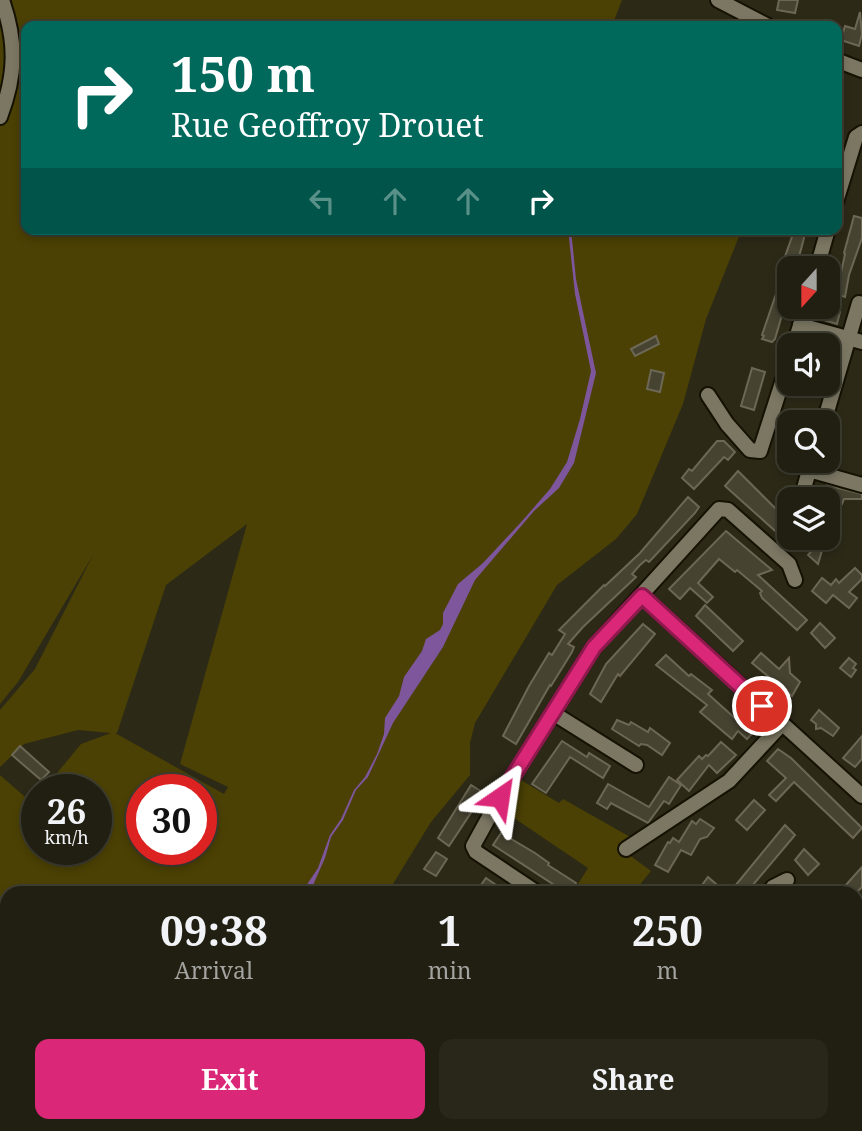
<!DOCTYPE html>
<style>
:root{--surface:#211f11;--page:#29271a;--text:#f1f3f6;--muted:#a2a29f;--line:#3e3d31;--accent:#db2777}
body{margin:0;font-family:"Noto Serif",serif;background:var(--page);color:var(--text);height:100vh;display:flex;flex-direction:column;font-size:26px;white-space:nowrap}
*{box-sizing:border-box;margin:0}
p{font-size:23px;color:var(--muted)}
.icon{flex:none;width:38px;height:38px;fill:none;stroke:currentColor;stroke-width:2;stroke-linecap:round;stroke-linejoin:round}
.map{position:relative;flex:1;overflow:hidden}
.side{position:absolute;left:0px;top:886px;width:863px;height:247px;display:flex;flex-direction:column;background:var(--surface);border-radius:21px 21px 0 0;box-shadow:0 4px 10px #0003,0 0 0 2px var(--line)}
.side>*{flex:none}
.top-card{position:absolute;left:21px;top:21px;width:821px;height:214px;border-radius:14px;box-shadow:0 4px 10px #0003,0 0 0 2px var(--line);background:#00695c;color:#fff;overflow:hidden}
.needle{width:46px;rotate:201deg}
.controls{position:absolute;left:777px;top:256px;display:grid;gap:14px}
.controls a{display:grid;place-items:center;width:63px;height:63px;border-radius:14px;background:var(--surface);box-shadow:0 4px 10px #0003,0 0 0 2px var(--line);font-size:35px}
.speed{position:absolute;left:21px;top:774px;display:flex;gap:14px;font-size:35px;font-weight:700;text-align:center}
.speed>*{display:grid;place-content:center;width:91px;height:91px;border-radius:50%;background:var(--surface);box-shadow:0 4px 10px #0003,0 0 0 2px var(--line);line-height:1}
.speed small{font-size:18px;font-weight:400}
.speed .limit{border:10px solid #d22;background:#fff;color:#111}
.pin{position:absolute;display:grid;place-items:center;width:60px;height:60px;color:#fff;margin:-30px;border:4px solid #fff;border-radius:50%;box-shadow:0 2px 7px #0007}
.me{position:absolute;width:77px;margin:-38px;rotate:32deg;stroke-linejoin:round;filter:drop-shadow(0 0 5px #0008)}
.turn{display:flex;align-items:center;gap:24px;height:147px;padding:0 35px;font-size:32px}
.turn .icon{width:91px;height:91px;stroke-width:2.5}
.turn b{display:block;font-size:49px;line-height:60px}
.lanes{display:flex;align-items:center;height:66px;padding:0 35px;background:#0003;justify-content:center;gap:35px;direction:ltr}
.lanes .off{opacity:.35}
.eta{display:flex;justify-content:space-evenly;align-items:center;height:119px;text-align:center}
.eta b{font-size:42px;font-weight:700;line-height:49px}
.button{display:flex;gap:14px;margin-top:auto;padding:14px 35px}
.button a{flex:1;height:80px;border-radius:14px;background:var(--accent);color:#fff;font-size:28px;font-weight:700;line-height:80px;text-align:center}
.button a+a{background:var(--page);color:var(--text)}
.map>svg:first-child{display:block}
.green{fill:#4b4104;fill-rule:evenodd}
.water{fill:#7d569c}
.building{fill:#474331;stroke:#6c6855;stroke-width:2}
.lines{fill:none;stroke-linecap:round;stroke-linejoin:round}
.minor-casing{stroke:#151203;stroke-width:18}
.minor{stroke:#7b7763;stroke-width:14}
.route-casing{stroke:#8e194d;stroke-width:18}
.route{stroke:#db2777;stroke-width:12}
</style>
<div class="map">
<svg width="862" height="1131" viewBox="0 0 862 1131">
<rect width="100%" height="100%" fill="#2c2917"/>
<g class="green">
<path d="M0,0H622L612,26H26V229H742L706,319L683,404L637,514L616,539L557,585L475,723L470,743V775L431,822L388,892H7V1125H62L58,1131H0V775L32,803L37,799V849H96V789H44L81,744L111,733L78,730L24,744L0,767V710L35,669L93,555L18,682L0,704ZM247,524L180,764L228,787L224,794L115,733H117L166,585ZM142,789H201V849H142Z"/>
<path d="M521,780L559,803L563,799L632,838L621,849L651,871L634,892H573L588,868L502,810Z"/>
<path d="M639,1125H678L673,1131H634Z"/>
<path d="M743,1125H792L791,1127L782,1126L781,1131H750Z"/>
</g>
<path class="water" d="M568,229H571L576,279L596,373L574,463L559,488L534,511L475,580L443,647L393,723L368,777L356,790L343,820L331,837L325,858L310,892H302L318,868L330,835L341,819L354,790L365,777L377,754L384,734L385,718L399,696L404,677L422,651L426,639L440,630L443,624V613L458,584L483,563L523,520L550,489L567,462L580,419L591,371L575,294Z"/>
<g class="building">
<path d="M779,0H798L795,13L777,10Z"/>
<path d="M860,12L862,34L859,46L841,40L845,26L855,29Z"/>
<path d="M854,216L862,218V238L849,275L845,297L832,293L841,273L845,254L844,253Z"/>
<path d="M794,231L804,234V238L796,268H781Z"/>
<path d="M776,294L786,297V301L775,339L772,342L762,339L764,336L762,335Z"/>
<path d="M827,308L840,312L837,324L824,320Z"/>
<path d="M656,336L659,344L635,356L631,349Z"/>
<path d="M752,368L765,372L754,410L741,406Z"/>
<path d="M651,370L664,373L660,392L647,389Z"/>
<path d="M717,441H724L735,452L728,460L724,457L694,489L682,478L689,469L692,471Z"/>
<path d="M738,471L789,522V541L784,537L783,538L725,486Z"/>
<path d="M827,485L862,494V499H844L842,504L837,502L830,525L828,524V499H823Z"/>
<path d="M688,497L699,507L695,513L649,562L646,560L640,565L632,574L636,577L583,627L568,644L574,647L572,652L551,686L550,685L516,744L503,736L529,686L549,653L552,655L565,634L559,630L604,585L605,586L640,553Z"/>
<path d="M726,531L772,570L758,575L807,620L797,630L762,598L760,593L762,591L737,570L735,572L719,559L698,583L713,597L707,603L690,588L680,599L669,589Z"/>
<path d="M824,537H826L818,564L808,555Z"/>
<path d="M855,568L862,575V579L849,592L857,598L849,608L833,595L826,603L812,591L822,578L831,585L836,579L839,583Z"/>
<path d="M705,605L743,641L733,651L696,616Z"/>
<path d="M820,623L835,638L825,648L811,633Z"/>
<path d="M643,624L655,634L620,676L618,674L601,702L590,694L606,664Z"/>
<path d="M761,653L779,669L789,658L790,673L800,682L792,696L752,663Z"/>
<path d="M666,655L689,676L691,674L712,690L708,694L737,720L741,715L756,729L747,739L738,731L732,739L700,712L707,705L656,665Z"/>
<path d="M849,658L856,664L853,668L856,670L851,677L840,668Z"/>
<path d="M819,710L839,728L833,736L821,728L816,729V724L811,720Z"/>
<path d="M617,720L629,725L631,722L648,732L650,728L670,743L662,755L647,745L641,744L639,746L612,729Z"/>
<path d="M862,736V759L855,767L843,758Z"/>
<path d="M562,741L587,757L589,753L610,766L603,778L570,757L546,793L532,784Z"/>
<path d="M721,742L736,755L717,773L709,765L689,791L677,780L699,756L702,759L706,755L708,756Z"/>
<path d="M20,746L49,772L41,780L12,755Z"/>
<path d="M778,749L791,758L862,828L853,838L794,782L776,801L769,795L786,778L767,761Z"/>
<path d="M669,777L681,785L669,804L664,801L648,823L611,803L607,809L597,803L608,784L649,807Z"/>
<path d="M471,785L484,793L449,846L438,838Z"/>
<path d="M754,800L765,810L747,830L736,820Z"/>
<path d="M700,819L714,828L707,837L700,839L691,855L681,850L668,872L655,865L668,842L670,843L673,838L679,842L692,821L696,824Z"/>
<path d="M785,825L795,835L747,892H730Z"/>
<path d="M501,833L535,853L549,863L548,865L576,883L570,892H565L493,845Z"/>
<path d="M804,849L819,864L808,875L795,860Z"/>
<path d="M436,852L447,859L436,876L424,869Z"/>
<path d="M862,867V887L856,893L852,892L845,886Z"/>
<path d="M708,877L716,884L710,892L702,885Z"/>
<path d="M486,878L499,887L495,892H476Z"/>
</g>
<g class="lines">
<g class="minor-casing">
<g id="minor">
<path d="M718,0L768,26"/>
<path d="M836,60L862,70"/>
<path d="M0,117C16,75 17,43 2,0"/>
<path d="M836,202L856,137L862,133"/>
<path d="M817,268L828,229"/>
<path d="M800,325L862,342"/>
<path d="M794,345L806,306"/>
<path d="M708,395L727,424L750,450L760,451L789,361"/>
<path d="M824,422L859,303"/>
<path d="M809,470L862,485"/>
<path d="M801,499L812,460"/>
<path d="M642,596L862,796"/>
<path d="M553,713L636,765"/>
<path d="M626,849L729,781L782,724"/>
<path d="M536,892L476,852L473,846L500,797L594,647L719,509L728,510L789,564L795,580"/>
<path d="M769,892L773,887L787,880"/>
<path d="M857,931L862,916"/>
<path d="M856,1070L862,1064"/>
<path d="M856,1091L858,1093L856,1131"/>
<path d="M299,1125V1131"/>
<path d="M371,1127L372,1125"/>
<path d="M522,1131L527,1125"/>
</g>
</g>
<use href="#minor" class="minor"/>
</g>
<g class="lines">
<g class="route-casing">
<path id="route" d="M500,797L594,647L642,596L762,706"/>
</g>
<use href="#route" class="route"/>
</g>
</svg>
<div class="controls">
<a><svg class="needle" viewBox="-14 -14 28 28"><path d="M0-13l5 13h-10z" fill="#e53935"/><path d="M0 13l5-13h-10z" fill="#a2a29f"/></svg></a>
<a><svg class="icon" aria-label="sound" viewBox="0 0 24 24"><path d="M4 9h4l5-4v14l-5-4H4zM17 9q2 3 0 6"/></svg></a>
<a><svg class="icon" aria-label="search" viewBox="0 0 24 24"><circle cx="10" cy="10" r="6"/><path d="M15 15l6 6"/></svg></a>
<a><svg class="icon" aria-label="layers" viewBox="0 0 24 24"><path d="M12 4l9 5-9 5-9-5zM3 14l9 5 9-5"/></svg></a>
</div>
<div class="speed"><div>26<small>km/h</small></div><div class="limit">30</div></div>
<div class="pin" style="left:762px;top:706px;background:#d93025"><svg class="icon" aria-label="arrive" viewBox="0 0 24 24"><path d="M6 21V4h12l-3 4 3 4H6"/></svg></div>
<svg class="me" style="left:500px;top:797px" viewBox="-20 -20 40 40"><path d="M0-17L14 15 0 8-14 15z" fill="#db2777" stroke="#fff" stroke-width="4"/></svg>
<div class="top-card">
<div class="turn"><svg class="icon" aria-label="right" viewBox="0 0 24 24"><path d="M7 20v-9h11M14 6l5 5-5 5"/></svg><div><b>150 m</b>Rue Geoffroy Drouet</div></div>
<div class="lanes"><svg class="icon off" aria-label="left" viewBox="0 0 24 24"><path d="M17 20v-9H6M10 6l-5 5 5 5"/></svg><svg class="icon off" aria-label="ahead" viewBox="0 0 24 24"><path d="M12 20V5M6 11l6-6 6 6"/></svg><svg class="icon off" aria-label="ahead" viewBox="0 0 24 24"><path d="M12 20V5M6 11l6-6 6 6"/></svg><svg class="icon" aria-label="right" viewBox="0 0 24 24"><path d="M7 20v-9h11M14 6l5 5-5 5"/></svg></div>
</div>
<section class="side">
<div class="eta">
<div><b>09:38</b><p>Arrival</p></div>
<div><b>1</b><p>min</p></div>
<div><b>250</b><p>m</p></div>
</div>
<div class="button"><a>Exit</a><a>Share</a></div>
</section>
</div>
